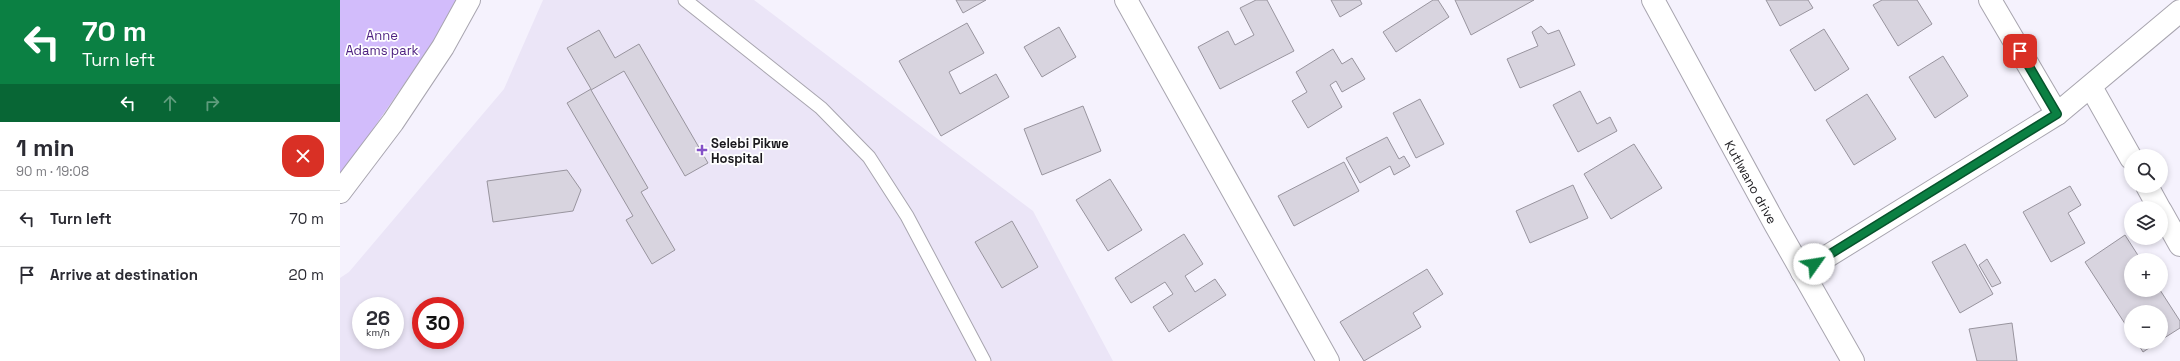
<!DOCTYPE html>
<meta charset="utf-8">
<style>
:root{--surface:#fff;--page:#f2f2f3;--text:#2b2b33;--muted:#7c7c81;--line:#e1e1e2}
body{margin:0;font-family:"Space Grotesk",sans-serif;background:var(--page);color:var(--text);height:100vh;display:flex;flex-direction:column;font-size:15px;white-space:nowrap}
*{box-sizing:border-box;margin:0}
p{font-size:13px;color:var(--muted)}
.icon{flex:none;width:22px;height:22px;fill:none;stroke:currentColor;stroke-width:2;stroke-linecap:round;stroke-linejoin:round}
.map{position:relative;flex:1;overflow:hidden}
.drawer{display:flex;flex-direction:column;background:var(--surface);width:340px}
.drawer>*{flex:none}
.top-card{background:#0b8043;color:#fff;overflow:hidden}
.buttons{position:absolute;left:1784px;top:149px;display:grid;gap:8px}
.buttons a{display:grid;place-items:center;width:44px;height:44px;border-radius:50%;background:var(--surface);box-shadow:0 2px 6px #0003;font-size:20px}
.speed{position:absolute;left:12px;top:297px;display:flex;gap:8px;font-size:20px;font-weight:700;text-align:center}
.speed>*{display:grid;place-content:center;width:52px;height:52px;border-radius:50%;background:var(--surface);box-shadow:0 2px 6px #0003;line-height:1}
.speed small{font-size:10px;font-weight:400}
.speed .limit{border:6px solid #d22;background:#fff;color:#111}
.pin{position:absolute;display:grid;place-items:center;width:34px;height:34px;color:#fff;margin:-17px;border-radius:8px;box-shadow:0 2px 6px #0006}
.me{position:absolute;width:44px;margin:-22px;rotate:58deg;stroke-linejoin:round;filter:drop-shadow(0 0 3px #0008)}
.turn{display:flex;align-items:center;gap:14px;height:84px;padding:0 16px;font-size:18px}
.turn .icon{width:52px;height:52px;stroke-width:2.5}
.turn b{display:block;font-size:28px;line-height:34px}
.lanes{display:flex;align-items:center;height:38px;padding:0 16px;background:#0003;justify-content:center;gap:20px;direction:ltr}
.lanes .off{opacity:.35}
.round{display:grid;place-items:center;flex:none;width:42px;height:42px;border-radius:16px;background:var(--page)}
.summary{display:flex;align-items:center;justify-content:space-between;height:68px;padding:0 16px}
h1{font-size:24px;font-weight:700;line-height:30px}
ul{padding:0;list-style:none}
li{display:flex;align-items:center;gap:12px;height:56px;padding:0 16px;border-top:1px solid var(--line)}
li div{flex:1}
li b{display:block;font-size:15px}
li em{font-style:normal}
main{display:flex;flex:1;min-height:0}
.map>svg:first-child{display:block}
.built{fill:#ebe5f7;fill-rule:evenodd}
.green{fill:#d2bcfb}
.building{fill:#d8d4df;stroke:#98949e}
.lines{fill:none;stroke-linecap:round;stroke-linejoin:round}
.lane-casing{stroke:#a8a5af;stroke-width:15}
.street-casing{stroke:#a8a5af;stroke-width:24}
.secondary-casing{stroke:#a8a5af;stroke-width:24}
.lane{stroke:#fff;stroke-width:13}
.street{stroke:#fff;stroke-width:22}
.secondary{stroke:#fff;stroke-width:22}
.route-casing{stroke:#07532c;stroke-width:10}
.route{stroke:#0b8043;stroke-width:7}
.poi-dot{fill:#8450c8;stroke:#fff;stroke-width:1.5}
.labels{text-anchor:middle;stroke-width:3.5;stroke-linejoin:round;paint-order:stroke}
.park-label{font-size:13px;fill:#4e2181;stroke:#fff}
.poi-label{font-size:13px;font-weight:bold;fill:#1a191d;stroke:#fff;text-anchor:start}
.street-label{font-size:13px;fill:#1a191d;stroke:#fff}
</style>
<main>
<section class="drawer">
<div class="top-card">
<div class="turn"><svg class="icon" aria-label="left" viewBox="0 0 24 24"><path d="M17 20v-9H6M10 6l-5 5 5 5"/></svg><div><b>70 m</b>Turn left</div></div>
<div class="lanes"><svg class="icon" aria-label="left" viewBox="0 0 24 24"><path d="M17 20v-9H6M10 6l-5 5 5 5"/></svg><svg class="icon off" aria-label="ahead" viewBox="0 0 24 24"><path d="M12 20V5M6 11l6-6 6 6"/></svg><svg class="icon off" aria-label="right" viewBox="0 0 24 24"><path d="M7 20v-9h11M14 6l5 5-5 5"/></svg></div>
</div>
<div class="summary"><div><h1>1 min</h1><p>90 m · 19:08</p></div><a class="round" style="background:#d93025;color:#fff"><svg class="icon" aria-label="close" viewBox="0 0 24 24"><path d="M6 6l12 12M18 6L6 18"/></svg></a></div>
<ul>
<li><svg class="icon" aria-label="left" viewBox="0 0 24 24"><path d="M17 20v-9H6M10 6l-5 5 5 5"/></svg><div><b>Turn left</b></div><em>70 m</em></li>
<li><svg class="icon" aria-label="arrive" viewBox="0 0 24 24"><path d="M6 21V4h12l-3 4 3 4H6"/></svg><div><b>Arrive at destination</b></div><em>20 m</em></li>
</ul>
</section>
<div class="map">
<svg width="1840" height="361" viewBox="0 0 1840 361">
<rect width="100%" height="100%" fill="#f5f2fd"/>
<path class="built" d="M203,0H414L693,211L773,361H0V278L9,272L164,89ZM21,306H55V340H21ZM81,306H115V340H81Z"/>
<path class="green" d="M0,0H122L0,177Z"/>
<g class="building">
<path d="M616,0H646L623,13Z"/>
<path d="M916,0H927L954,51L880,89L858,47L888,31L895,45L914,35L900,8Z"/>
<path d="M991,0H1020L1022,4L1000,17Z"/>
<path d="M1093,0H1098L1109,17L1056,52L1043,32Z"/>
<path d="M1115,0H1194L1131,35Z"/>
<path d="M1426,0H1468L1473,8L1440,26Z"/>
<path d="M1542,0H1577L1592,24L1558,46L1533,5Z"/>
<path d="M627,23L644,53L609,72L620,94L656,74L669,97L601,136L559,61Z"/>
<path d="M1201,26L1208,34L1219,30L1235,65L1180,88L1167,59L1198,46L1192,32Z"/>
<path d="M719,27L736,57L702,77L684,47Z"/>
<path d="M1484,29L1509,69L1475,91L1450,50Z"/>
<path d="M259,30L275,58L299,44L368,163L345,176L284,71L251,90L308,188L301,192L335,250L312,264L286,220L293,216L227,103L251,89L227,48Z"/>
<path d="M993,49L1002,64L1012,58L1025,79L1002,92L996,81L990,85L1002,107L968,128L952,101L967,92L956,72Z"/>
<path d="M1603,56L1628,96L1595,118L1569,77Z"/>
<path d="M1240,91L1257,124L1270,117L1277,131L1238,152L1213,105Z"/>
<path d="M1527,94L1556,139L1514,165L1486,120Z"/>
<path d="M1080,99L1104,144L1076,158L1053,113Z"/>
<path d="M743,106L761,151L702,175L684,129Z"/>
<path d="M1047,137L1059,159L1064,156L1070,166L1054,175L1050,166L1020,183L1006,158Z"/>
<path d="M1294,144L1322,188L1271,219L1244,174Z"/>
<path d="M1004,162L1019,191L954,226L938,196Z"/>
<path d="M227,170L241,190L233,211L153,222L147,181Z"/>
<path d="M770,179L802,230L768,251L736,200Z"/>
<path d="M1233,185L1248,218L1190,243L1176,211Z"/>
<path d="M1730,186L1741,205L1728,213L1745,243L1711,262L1683,212Z"/>
<path d="M672,221L698,267L662,288L635,242Z"/>
<path d="M844,234L863,264L845,276L855,292L875,279L886,295L829,332L813,307L833,294L825,282L791,303L775,278Z"/>
<path d="M1785,235L1801,260H1791V290H1820L1840,321V328L1821,340V312H1791V333L1745,262Z"/>
<path d="M1625,244L1653,294L1620,313L1592,262Z"/>
<path d="M1647,259L1661,283L1652,287L1639,265Z"/>
<path d="M1087,269L1103,294L1073,313L1081,327L1024,361L1000,322Z"/>
<path d="M1672,323L1677,361H1637L1629,329Z"/>
<path d="M1797,342H1818L1803,352Z"/>
</g>
<g class="lines">
<g class="lane-casing">
<path id="lane" d="M345,0L481,108L529,157L567,216L644,361"/>
</g>
<g class="street-casing">
<g id="street">
<path d="M786,0L988,361"/>
<path d="M1650,0L1717,114"/>
<path d="M1751,87L1791,158"/>
<path d="M1807,186L1819,208"/>
<path d="M0,192L53,122L103,47L129,0"/>
<path d="M1821,211L1840,245"/>
<path d="M1462,272L1717,114L1840,11"/>
</g>
</g>
<g class="secondary-casing">
<path id="secondary" d="M1313,0L1435,224L1513,361"/>
</g>
<use href="#lane" class="lane"/>
<use href="#street" class="street"/>
<use href="#secondary" class="secondary"/>
</g>
<g class="lines">
<g class="route-casing">
<path id="route" d="M1474,264L1717,114L1680,51"/>
</g>
<use href="#route" class="route"/>
</g>
<path class="poi-dot" d="M360 144h4v4h4v4h-4v4h-4v-4h-4v-4h4z"/>
<g class="labels">
<g class="park-label">
<text x="42" y="40">Anne<tspan x="42" dy="15">Adams park</tspan></text>
</g>
<g class="poi-label">
<text x="371" y="148">Selebi Pikwe<tspan x="371" dy="15">Hospital</tspan></text>
</g>
<g class="street-label">
<text transform="translate(1411 182) rotate(61)" y="5">Kutlwano drive</text>
</g>
</g>
</svg>
<div class="buttons">
<a><svg class="icon" aria-label="search" viewBox="0 0 24 24"><circle cx="10" cy="10" r="6"/><path d="M15 15l6 6"/></svg></a>
<a><svg class="icon" aria-label="layers" viewBox="0 0 24 24"><path d="M12 4l9 5-9 5-9-5zM3 14l9 5 9-5"/></svg></a>
<a>+</a>
<a>−</a>
</div>
<div class="speed"><div>26<small>km/h</small></div><div class="limit">30</div></div>
<div class="pin" style="left:1680px;top:51px;background:#d93025"><svg class="icon" aria-label="arrive" viewBox="0 0 24 24"><path d="M6 21V4h12l-3 4 3 4H6"/></svg></div>
<svg class="me" style="left:1474px;top:264px" viewBox="-20 -20 40 40"><circle r="19" fill="#fff"/><path d="M0-13L10 11 0 6-10 11z" fill="#0b8043"/></svg>
</div>
</main>
